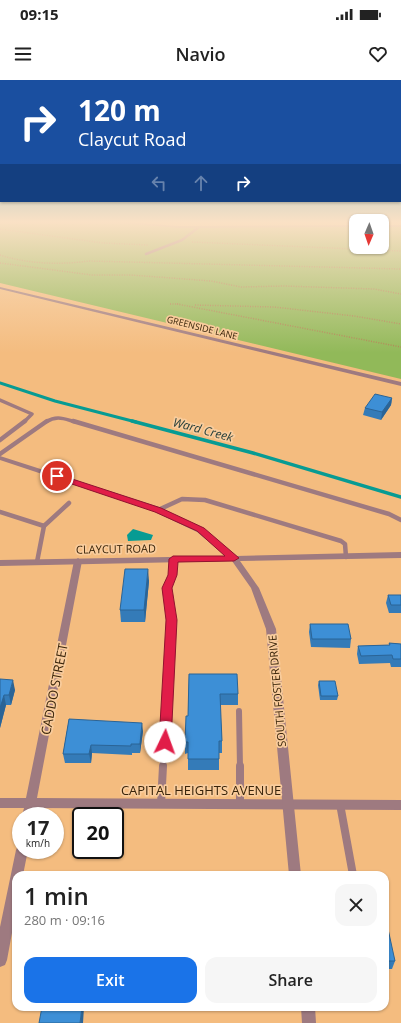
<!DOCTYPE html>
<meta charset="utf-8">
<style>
:root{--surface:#fff;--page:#f6f6f6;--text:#222;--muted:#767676;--accent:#1a73e8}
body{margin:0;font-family:"Open Sans",sans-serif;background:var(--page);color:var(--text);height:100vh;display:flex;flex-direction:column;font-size:15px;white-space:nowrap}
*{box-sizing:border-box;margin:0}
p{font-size:13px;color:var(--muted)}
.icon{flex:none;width:22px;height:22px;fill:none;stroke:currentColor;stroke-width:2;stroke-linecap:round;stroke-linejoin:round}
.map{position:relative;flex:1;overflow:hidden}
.side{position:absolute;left:12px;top:791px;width:377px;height:140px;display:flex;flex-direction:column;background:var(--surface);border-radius:12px;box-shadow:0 1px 3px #0004}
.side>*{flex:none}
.hud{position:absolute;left:0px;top:0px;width:401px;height:122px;box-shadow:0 1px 3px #0004;background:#1a4fa0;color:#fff;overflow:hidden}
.needle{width:26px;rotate:182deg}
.buttons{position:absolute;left:349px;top:134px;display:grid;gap:8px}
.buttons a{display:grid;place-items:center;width:40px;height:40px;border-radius:8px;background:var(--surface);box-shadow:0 1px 3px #0004;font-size:20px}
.speed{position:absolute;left:12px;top:727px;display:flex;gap:8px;font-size:20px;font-weight:700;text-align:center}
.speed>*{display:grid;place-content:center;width:52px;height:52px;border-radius:50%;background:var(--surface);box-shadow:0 1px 3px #0004;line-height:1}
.speed small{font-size:10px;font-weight:400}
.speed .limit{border:2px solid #111;border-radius:6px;background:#fff;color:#111}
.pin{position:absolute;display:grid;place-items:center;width:34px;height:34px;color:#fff;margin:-17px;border:2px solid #fff;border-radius:50%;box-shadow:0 1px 4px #0007}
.me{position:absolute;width:44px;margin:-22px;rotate:3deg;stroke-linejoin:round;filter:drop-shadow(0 0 3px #0008)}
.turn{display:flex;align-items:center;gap:14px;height:84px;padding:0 12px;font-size:18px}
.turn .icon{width:52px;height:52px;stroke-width:2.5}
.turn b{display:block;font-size:28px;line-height:34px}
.lanes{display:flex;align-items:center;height:38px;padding:0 12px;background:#0003;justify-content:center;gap:20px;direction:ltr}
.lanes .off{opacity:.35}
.round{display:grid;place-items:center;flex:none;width:42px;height:42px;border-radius:12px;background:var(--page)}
.overview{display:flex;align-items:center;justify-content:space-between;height:68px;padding:0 12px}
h1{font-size:24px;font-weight:600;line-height:30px}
.cta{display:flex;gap:8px;margin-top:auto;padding:8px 12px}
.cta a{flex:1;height:46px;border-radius:12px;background:var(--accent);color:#fff;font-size:16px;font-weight:600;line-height:46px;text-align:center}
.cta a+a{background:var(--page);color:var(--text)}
.status{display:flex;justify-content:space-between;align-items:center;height:28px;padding:0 20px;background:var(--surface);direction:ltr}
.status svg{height:11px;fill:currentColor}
header{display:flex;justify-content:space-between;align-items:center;height:52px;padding:0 12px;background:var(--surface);font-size:18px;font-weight:600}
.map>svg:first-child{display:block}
.green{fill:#91b959}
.water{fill:#079b93}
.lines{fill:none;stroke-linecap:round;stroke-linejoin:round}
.stream-far1{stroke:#079b93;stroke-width:3}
.stream{stroke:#079b93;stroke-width:3.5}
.path{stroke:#b08454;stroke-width:1.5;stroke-dasharray:1 1.5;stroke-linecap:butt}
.service-far4{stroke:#9e7a80;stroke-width:2.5}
.service-far3{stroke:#9e7a80;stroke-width:3.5}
.service-far2{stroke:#9e7a80;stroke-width:4.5}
.service-far1{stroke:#9e7a80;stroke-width:6}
.service{stroke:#9e7a80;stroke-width:8}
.minor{fill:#9e7a80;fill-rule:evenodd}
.tertiary{fill:#9e7a80;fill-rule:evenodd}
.wall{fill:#347bb8}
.shaded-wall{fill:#2b6496}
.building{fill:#3d8fd6;stroke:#2b6496}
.route{fill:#e11d48;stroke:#92132f}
.labels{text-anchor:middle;stroke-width:3.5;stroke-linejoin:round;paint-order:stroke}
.far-street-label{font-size:9px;fill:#39240a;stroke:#f9cc9c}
.street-label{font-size:11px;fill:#39240a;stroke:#f9cc9c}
.water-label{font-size:12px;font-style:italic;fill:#1f3a37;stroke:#f9cc9c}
.near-street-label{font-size:13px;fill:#39240a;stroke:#f9cc9c}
</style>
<div class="status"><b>09:15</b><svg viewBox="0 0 49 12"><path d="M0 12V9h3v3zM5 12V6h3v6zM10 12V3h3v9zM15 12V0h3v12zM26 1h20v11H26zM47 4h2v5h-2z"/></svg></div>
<header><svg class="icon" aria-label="menu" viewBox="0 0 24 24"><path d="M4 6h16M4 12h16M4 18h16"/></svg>Navio<svg class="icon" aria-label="heart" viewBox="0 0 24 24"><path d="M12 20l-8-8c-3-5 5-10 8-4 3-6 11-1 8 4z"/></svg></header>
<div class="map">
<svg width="401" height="943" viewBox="0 0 401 943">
<rect width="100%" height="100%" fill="#f4bc7f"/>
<path class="green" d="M0,141H101L159,146H356V167H382V146H401V299L0,203Z"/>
<path class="water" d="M133,449L153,455L151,460L128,461L127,455Z"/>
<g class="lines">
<path class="stream-far1" d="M0,303L55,321L136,342"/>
<path class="stream" d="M132,341L253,373L401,417"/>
<g class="path">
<path d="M68,141L95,143"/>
<path d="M0,149L103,163L149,165"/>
<path d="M192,162L401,171"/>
<path d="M0,175C28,184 60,185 89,181L401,189"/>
<path d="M0,183L92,195H131L211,201L241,207L284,206L374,209L401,214"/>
<path d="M170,224H177"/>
<path d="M177,224H180"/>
<path d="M177,224L401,267"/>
<path d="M195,225L274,227L354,236L401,244"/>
</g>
<path class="service-far4" d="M146,174L182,160L199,147"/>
<g class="service-far3">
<path d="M0,320L32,334L24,342"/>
<path d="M46,342C57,335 64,339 76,342"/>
</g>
<g class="service-far2">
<path d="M73,341L389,434L401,440"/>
<path d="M0,360L25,341"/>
<path d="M0,374L47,341"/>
<path d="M158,430L182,419L205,420L341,461L345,464L346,477"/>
<path d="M0,432L44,446"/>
<path d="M173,479V492"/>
<path d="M37,482L44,446L69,423"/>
</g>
<g class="service-far1">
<path d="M239,631L240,687"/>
<path d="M163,687L171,539L167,508L173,491"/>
</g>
<g class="service">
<path d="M240,686V724"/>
<path d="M161,724L163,686"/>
<path d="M340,724L353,795"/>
</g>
<g class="minor">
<path d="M99,141H109L179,146L356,145V147L179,148Z"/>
<rect x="382" y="145" width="19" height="2"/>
<path d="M0,207L401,302V306L0,209Z"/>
<path d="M78,478L82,481L37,718L401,720V730L35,728L34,736H22L24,728H0V718H26L74,481Z"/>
<path d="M21,765V770H28L23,795H16V831L7,880L5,885L0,887V847L16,770L18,766Z"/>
</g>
<g class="tertiary">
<path d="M0,376L159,427L203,448L236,476L401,472V478L240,481L259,508L276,549L301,795H289L266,549L251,508L232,481L0,486V480L226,476L197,452L153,431L0,380Z"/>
<path d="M301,927H315L316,943H302Z"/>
</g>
</g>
<g class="wall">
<path d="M392,318L391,325L381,340L363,335L365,328Z"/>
<path d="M149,501L145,542H121L120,530Z"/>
<path d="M388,515H401V533H389L386,523Z"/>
<path d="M310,544L351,559L350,568L311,567L309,552Z"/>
<path d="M389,563L401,564V587H391L390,583L359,584L357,574L358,566L389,565Z"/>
<path d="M189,594L238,614V625H220L222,661V673H219V690H188V673L185,674V662L188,636Z"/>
<path d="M0,599L15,610L11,625H6L0,648Z"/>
<path d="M319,601L338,616L337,620H320L318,605Z"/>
<path d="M69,639L143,651L140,673H132V675L92,673L91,683H65L63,674Z"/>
<path d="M385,849L395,881L392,889H385Z"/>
</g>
<g class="shaded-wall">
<path d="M392,318L391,325L381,340L382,332Z"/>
<path d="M148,489L149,501L145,542L144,530Z"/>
<path d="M13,600L15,610L11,625L9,615Z"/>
<path d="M4,615L6,625L0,648V628Z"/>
<path d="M142,643L143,651L140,673V664Z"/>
<path d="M91,665L92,673L91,683L89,674Z"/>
<path d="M82,927H84L83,943H80Z"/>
</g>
<g class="building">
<path d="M375,314L392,318L382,332L365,328Z"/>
<path d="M125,489H148L144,530H120Z"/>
<path d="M388,515H401V525H391Z"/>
<path d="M310,544H348L351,559H312Z"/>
<path d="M389,563L401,564V579H393L392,575L361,576L358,566L390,565Z"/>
<path d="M189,594H237L238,614H220L222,661H219V679H188V662H185L186,636H188Z"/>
<path d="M0,599L13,600L9,615H4L0,628Z"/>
<path d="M319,601H335L338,616H321Z"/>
<path d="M69,639L142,643L140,664H131V666L91,665L89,674H63Z"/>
<path d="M385,849H388L395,881H385Z"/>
<path d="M42,927H82L80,943H39Z"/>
</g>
<linearGradient id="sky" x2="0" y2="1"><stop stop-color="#4eaac6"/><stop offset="0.52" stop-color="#fae1c5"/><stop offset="1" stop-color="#fae1c5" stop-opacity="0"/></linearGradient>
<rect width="401" height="273" fill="url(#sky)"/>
<path class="route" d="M57,394L161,428L204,448L239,478L234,481L178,482L177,495L172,508L177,540L171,662L169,666L165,667L161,666L159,662L166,540L162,508L168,495L169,479L173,476H225L197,451L155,432L54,398L53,396Z"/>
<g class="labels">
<g class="far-street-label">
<text transform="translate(202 248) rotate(14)" y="3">GREENSIDE LANE</text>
</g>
<g class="street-label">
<text transform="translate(116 469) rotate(-1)" y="4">CLAYCUT ROAD</text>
<text transform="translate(277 611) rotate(-95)" y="4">SOUTH FOSTER DRIVE</text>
</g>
<g class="water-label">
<text transform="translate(203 350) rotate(15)" y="4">Ward Creek</text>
</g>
<g class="near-street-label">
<text transform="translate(54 609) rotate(-79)" y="5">CADDO STREET</text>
<text x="201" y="715">CAPITAL HEIGHTS AVENUE</text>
</g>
</g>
</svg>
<div class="buttons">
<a><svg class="needle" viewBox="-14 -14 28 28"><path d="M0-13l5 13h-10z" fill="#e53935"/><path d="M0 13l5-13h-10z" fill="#767676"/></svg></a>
</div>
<div class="speed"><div>17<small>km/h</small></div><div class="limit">20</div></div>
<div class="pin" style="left:57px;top:396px;background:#d93025"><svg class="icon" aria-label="arrive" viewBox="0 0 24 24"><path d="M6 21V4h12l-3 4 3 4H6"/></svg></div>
<svg class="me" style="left:165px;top:662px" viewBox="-20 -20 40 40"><circle r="19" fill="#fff"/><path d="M0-13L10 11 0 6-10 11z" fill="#e11d48"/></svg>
<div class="hud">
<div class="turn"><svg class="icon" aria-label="right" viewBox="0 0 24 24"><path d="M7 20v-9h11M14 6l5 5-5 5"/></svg><div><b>120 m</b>Claycut Road</div></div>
<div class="lanes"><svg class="icon off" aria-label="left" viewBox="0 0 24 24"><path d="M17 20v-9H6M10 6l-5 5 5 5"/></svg><svg class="icon off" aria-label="ahead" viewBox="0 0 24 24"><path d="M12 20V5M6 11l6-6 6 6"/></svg><svg class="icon" aria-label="right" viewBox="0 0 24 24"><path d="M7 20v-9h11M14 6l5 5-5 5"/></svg></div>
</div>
<section class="side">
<div class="overview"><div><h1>1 min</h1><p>280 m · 09:16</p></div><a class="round"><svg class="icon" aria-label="close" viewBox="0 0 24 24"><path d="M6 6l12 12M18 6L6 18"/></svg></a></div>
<div class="cta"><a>Exit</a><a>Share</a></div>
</section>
</div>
